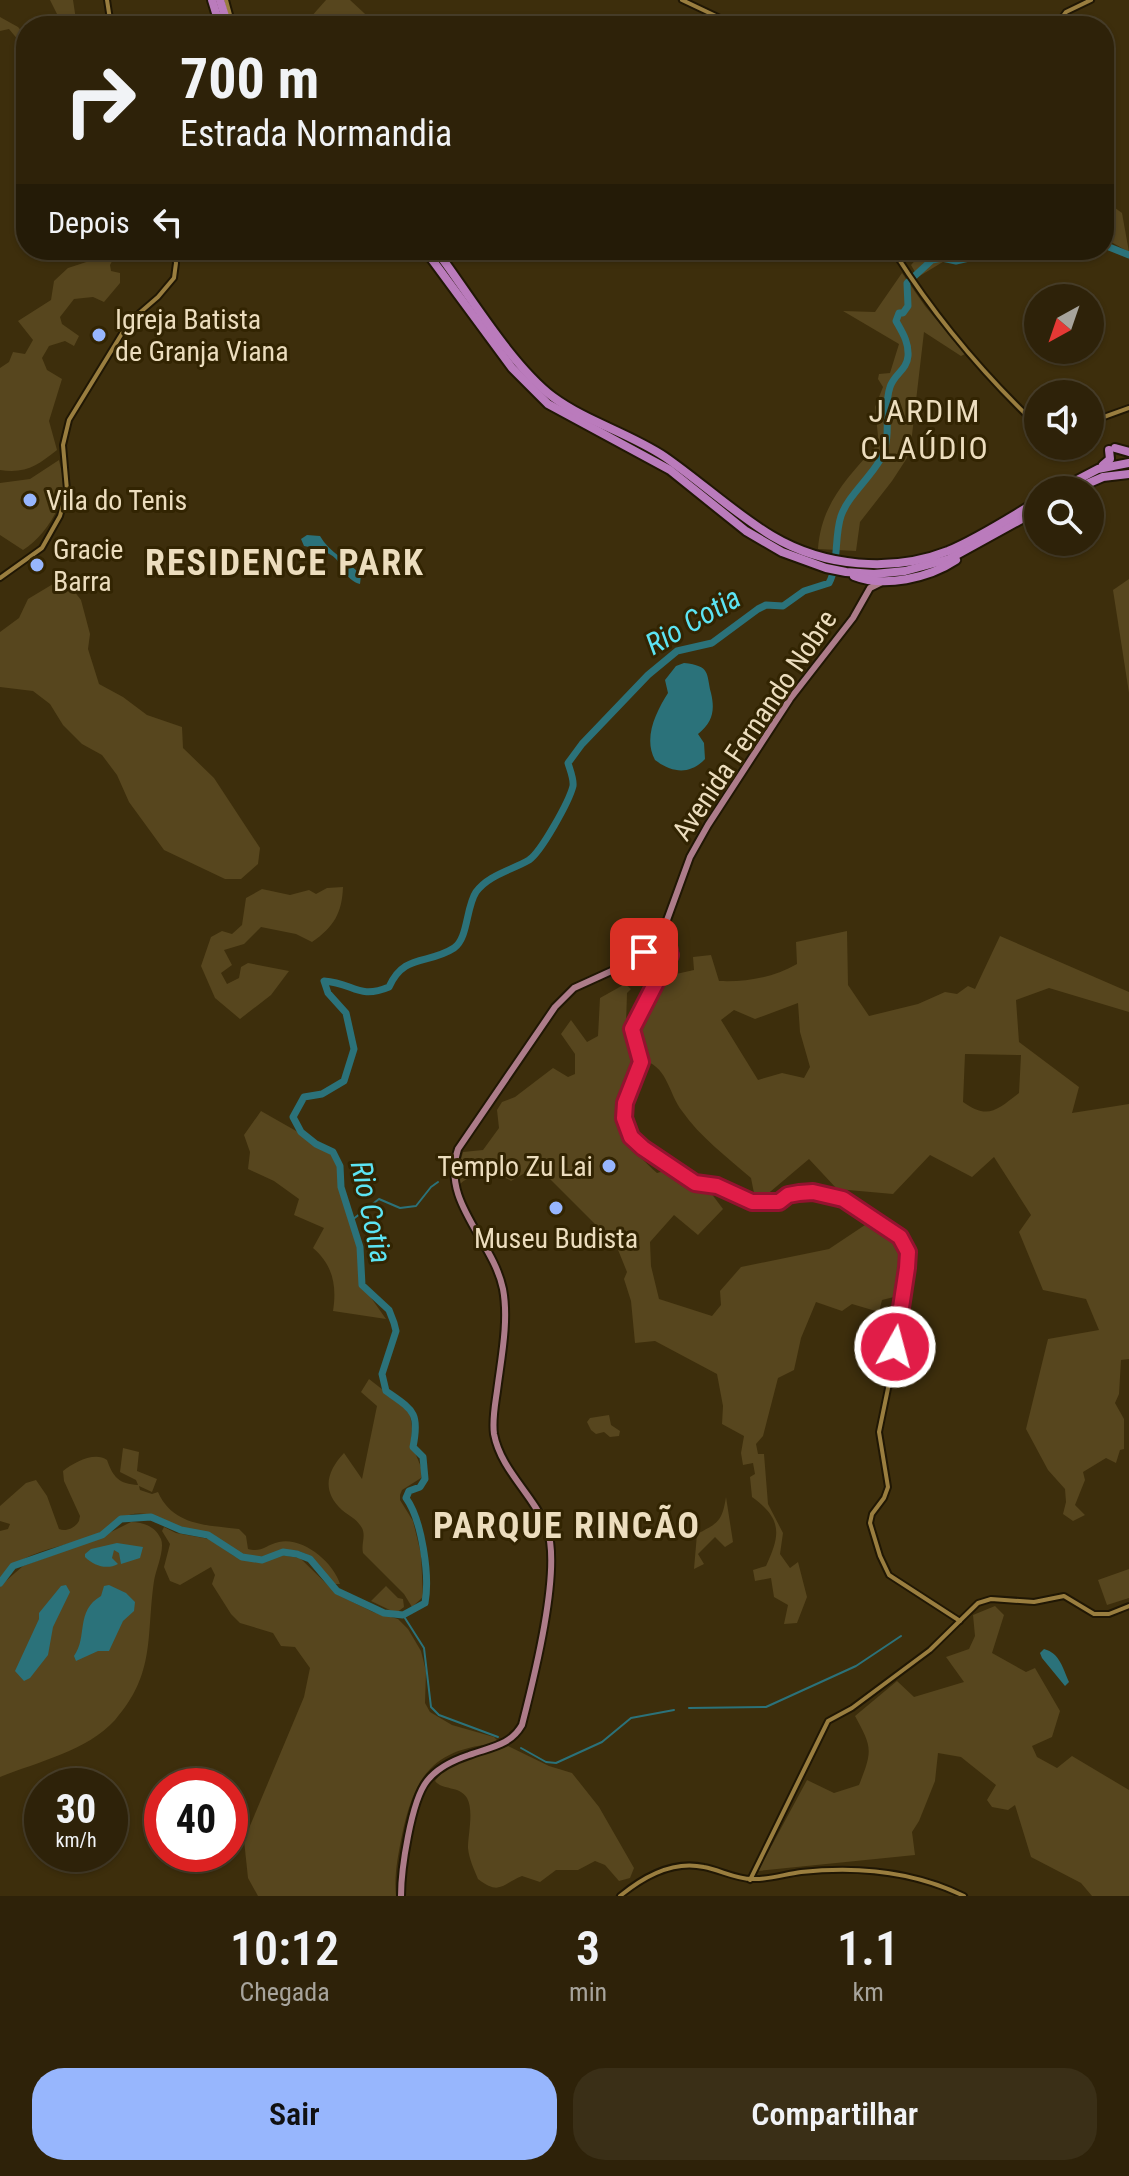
<!DOCTYPE html>
<html lang="pt">
<meta charset="utf-8">
<style>
:root{--surface:#2e2209;--page:#3a2f17;--text:#f1f3f6;--muted:#a7a49c;--line:#493f2a;--accent:#97b6fd}
body{margin:0;font-family:"Roboto Condensed",sans-serif;background:var(--page);color:var(--text);height:100vh;display:flex;flex-direction:column;font-size:30px;white-space:nowrap}
*{box-sizing:border-box;margin:0}
p{font-size:26px;color:var(--muted)}
.icon{flex:none;width:44px;height:44px;fill:none;stroke:currentColor;stroke-width:2;stroke-linecap:round;stroke-linejoin:round}
.map{position:relative;height:1896px;overflow:hidden}
.side{display:flex;flex-direction:column;background:var(--surface);flex:1}
.side>*{flex:none}
.top-card{position:absolute;left:16px;top:16px;width:1098px;height:244px;border-radius:32px;box-shadow:0 2px 6px #0004,0 0 0 2px var(--line);background:#2e2209;color:var(--text);overflow:hidden}
.needle{width:52px;rotate:220deg}
.fabs{position:absolute;left:1024px;top:284px;display:grid;gap:16px}
.fabs a{display:grid;place-items:center;width:80px;height:80px;border-radius:50%;background:var(--surface);box-shadow:0 2px 6px #0004,0 0 0 2px var(--line);font-size:40px}
.speed{position:absolute;left:24px;top:1768px;display:flex;gap:16px;font-size:40px;font-weight:700;text-align:center}
.speed>*{display:grid;place-content:center;width:104px;height:104px;border-radius:50%;background:var(--surface);box-shadow:0 2px 6px #0004,0 0 0 2px var(--line);line-height:1}
.speed small{font-size:20px;font-weight:400}
.speed .limit{border:12px solid #d22;background:#fff;color:#111}
.pin{position:absolute;display:grid;place-items:center;width:68px;height:68px;color:#fff;margin:-34px;border-radius:16px;box-shadow:0 4px 12px #0006}
.me{position:absolute;width:88px;margin:-44px;rotate:7deg;stroke-linejoin:round;filter:drop-shadow(0 0 6px #0008)}
.turn{display:flex;align-items:center;gap:28px;height:168px;padding:0 32px;font-size:36px}
.turn .icon{width:104px;height:104px;stroke-width:2.5}
.turn b{display:block;font-size:56px;line-height:68px}
.then{display:flex;align-items:center;height:76px;padding:0 32px;background:#0003;gap:16px;font-size:30px}
.eta{display:flex;justify-content:space-evenly;align-items:center;height:136px;text-align:center}
.eta b{font-size:48px;font-weight:600;line-height:56px}
.action{display:flex;gap:16px;margin-top:auto;padding:16px 32px}
.action a{flex:1;height:92px;border-radius:32px;background:var(--accent);color:#111;font-size:32px;font-weight:600;line-height:92px;text-align:center}
.action a+a{background:var(--page);color:var(--text)}
.map>svg:first-child{display:block}
.green{fill:#57461e;fill-rule:evenodd}
.water{fill:#2b727a}
.lines{fill:none;stroke-linecap:round;stroke-linejoin:round}
.stream{stroke:#2b727a;stroke-width:2}
.river{stroke:#2b727a;stroke-width:7}
.minor-casing{stroke:#201704;stroke-width:8}
.major-casing{stroke:#201704;stroke-width:10}
.highway-casing{stroke:#201704;stroke-width:12}
.minor{stroke:#9a7e3f;stroke-width:4}
.major{stroke:#ad7c8a;stroke-width:6}
.highway{stroke:#ba7bbc;stroke-width:8}
.route-casing{stroke:#92132f;stroke-width:20}
.route{stroke:#e11d48;stroke-width:14}
.poi-dot{fill:#97b6fd;stroke:#322402;stroke-width:3}
.labels{text-anchor:middle;stroke-width:6;stroke-linejoin:round;paint-order:stroke}
.poi-label{font-size:28px;fill:#ecddbe;stroke:#322402;text-anchor:start}
.street-label{font-size:28px;fill:#ecddbe;stroke:#322402}
.water-label{font-size:30px;font-style:italic;fill:#5ce4f3;stroke:#322402}
.quarter-label{font-size:32px;letter-spacing:2px;fill:#ecddbe;stroke:#322402}
.district-label{font-size:36px;font-weight:bold;letter-spacing:2px;fill:#ecddbe;stroke:#322402}
</style>
<div class="map">
<svg width="1129" height="1896" viewBox="0 0 1129 1896">
<rect width="100%" height="100%" fill="#3d2e0c"/>
<g class="green">
<path d="M50,0H73L77,26H58L61,22Z"/>
<path d="M326,0H350L378,26H303Z"/>
<path d="M0,17L18,27L26,36V75L17,68L19,41L9,29L0,31Z"/>
<path d="M1104,200L1122,213L1129,252L1104,238Z"/>
<path d="M925,250H992L951,257L918,277L911,265Z"/>
<path d="M117,252L110,265L111,271L120,273V283L104,302L93,297L74,299L60,317L62,324L79,336L74,346L65,341L49,346L42,358L47,370L62,379L49,421L57,450C38,465 26,474 0,470V368L9,362L13,352L25,354L33,340L18,321L51,300L54,281L68,268Z"/>
<path d="M902,273L925,306L965,354L961,356L924,332L912,435L907,458L892,481L860,522L856,551L818,549C821,505 846,479 875,447L878,436L875,407L883,387L878,379L879,374L890,373L899,344L843,311L875,312Z"/>
<path d="M59,460C61,470 65,482 63,492C59,514 41,539 23,550L0,535V483L30,479Z"/>
<path d="M1129,579V693L1113,590Z"/>
<path d="M53,584L70,586L81,600L90,634L88,649L99,684L123,697L147,715L182,727L183,748L214,778L260,848L258,864L241,879H225L164,850L129,802L117,775L102,755L82,744L63,725L50,704L33,691L0,687V632L19,618L28,599Z"/>
<path d="M343,887C342,913 334,927 312,942L296,934L261,927L244,944L224,950L232,965L221,973L227,984L239,978L241,967L248,963L289,971L271,995L240,1019L215,998L201,966L211,937L222,931L232,934L242,925L246,898L262,889L290,895L309,890L316,894L327,888Z"/>
<path d="M847,931L848,985L869,1016L918,1004L945,992L957,994L968,986L975,989L1000,936L1129,992V1012L1049,988L1016,1000L1019,1042L1079,1087L1072,1113L1129,1104V1359L1121,1360L1119,1394L1115,1403L1124,1419V1449L1120,1450L1116,1463L1106,1458L1083,1472L1085,1480L1075,1505L1085,1515L1073,1521L1063,1514L1066,1502L1065,1489L1048,1470L1026,1429L1048,1339L1099,1330L1086,1299L1043,1290L1019,1232L1031,1215L994,1157L972,1177L930,1155L893,1194L837,1189L809,1159L764,1197L755,1198L751,1178C728,1158 700,1137 682,1111C669,1094 668,1069 646,1061C613,1118 606,1126 657,1173L667,1170L695,1188L711,1193L723,1209L698,1235L674,1215L650,1242L651,1266L659,1299L712,1316L721,1305L720,1291L741,1267L829,1249L865,1225L883,1229L902,1246L898,1296L882,1300L879,1312L852,1304L842,1311L816,1302L801,1338L794,1370L778,1378L763,1436L756,1444L758,1454H764L768,1504L783,1533L780,1554L790,1568L798,1562L807,1597L797,1623L784,1624L788,1605L774,1597L771,1578L755,1581L753,1570L766,1566C781,1534 782,1519 752,1497L750,1477L755,1474L753,1463L743,1465L741,1453L744,1436L722,1424L723,1406L717,1374L655,1341L635,1343L631,1301L624,1279L627,1272L610,1230H601L546,1175L530,1170L511,1181C495,1170 474,1171 460,1184L458,1170L463,1152L483,1150L499,1128L497,1110L502,1102L515,1097L553,1068L568,1077L575,1074V1054L561,1034L571,1020L587,1042L598,1036L600,998L625,984L631,989L627,993L626,1025L644,1010L670,967L674,965L676,974L694,970L693,957L711,955L719,981C747,982 772,978 797,964L796,942ZM798,1003L800,1032L810,1067L804,1078L782,1073L758,1080L721,1020L734,1010L755,1019ZM965,1054L1021,1055L1019,1093C997,1110 988,1120 963,1102Z"/>
<path d="M261,1111L333,1152L340,1166L341,1187L360,1247L362,1285L386,1319L333,1311C337,1286 333,1265 313,1248L324,1228L294,1215L299,1199L274,1181L248,1169L250,1152L244,1135Z"/>
<path d="M369,1379L401,1404L410,1414L412,1428L411,1443L421,1467V1478L402,1490L400,1495V1500L413,1521L421,1554L423,1597L412,1607L404,1594L363,1553C361,1544 366,1536 362,1528C357,1519 349,1516 342,1510C321,1491 327,1471 344,1453L362,1479L377,1406L361,1392Z"/>
<path d="M609,1415L611,1425L620,1431L619,1436L610,1437L604,1432L596,1434L591,1430L587,1422L590,1418Z"/>
<path d="M123,1448L139,1452L137,1471L157,1479L152,1492L139,1486L140,1490L152,1494L158,1492C173,1526 207,1525 239,1529L246,1536L248,1549C261,1553 266,1545 279,1542C303,1537 333,1562 340,1584H334C324,1577 320,1564 311,1557C285,1539 271,1563 246,1556C235,1553 226,1543 215,1537C206,1531 196,1533 186,1530C173,1526 161,1517 147,1514C121,1510 114,1527 93,1536C61,1548 23,1550 0,1578V1531L8,1529L10,1524L0,1521V1506L26,1483L36,1480L47,1496L59,1529C66,1532 75,1528 79,1521L80,1516L64,1481L63,1471C74,1462 95,1451 107,1460C113,1477 119,1484 138,1485L136,1480L120,1472Z"/>
<path d="M726,1497L733,1542L725,1547L715,1537L698,1554L704,1564L694,1569L697,1534C718,1523 722,1522 726,1497Z"/>
<path d="M131,1522C143,1522 155,1526 161,1539C165,1550 156,1569 154,1581C146,1636 156,1673 115,1720C87,1751 37,1762 0,1777V1586L23,1566L97,1539Z"/>
<path d="M164,1527L176,1533L209,1539L234,1556L248,1561H263L281,1555L300,1558L338,1595L373,1612L398,1619L408,1629L421,1651L426,1671L425,1703L430,1712L452,1725L494,1737L497,1740L494,1744C432,1749 414,1778 402,1835C398,1856 394,1874 396,1896H258L248,1878L244,1840L304,1697L310,1668L295,1647L281,1646L273,1633L240,1623L231,1614L212,1584L215,1575L211,1567L180,1585L170,1581L164,1567L170,1544L162,1531Z"/>
<path d="M1129,1569V1598L1107,1605L1098,1580Z"/>
<path d="M386,1586L398,1598L403,1599L404,1607L396,1613L371,1601Z"/>
<path d="M995,1606L1004,1615L992,1653L1026,1672L1035,1668L1060,1711L1052,1737L1032,1746L1037,1757L1057,1768L1072,1756L1129,1790V1896H1092L1081,1883L1031,1857L1015,1805L1008,1810L992,1807L987,1800L996,1785L961,1757L938,1753L935,1781L919,1821L912,1832L915,1855L758,1871L807,1780L834,1793L859,1785C873,1750 872,1747 855,1716L897,1681L914,1697L964,1682L946,1657L969,1649L975,1636L973,1615Z"/>
<path d="M508,1746L549,1766L572,1773L599,1807L634,1868L630,1878L619,1881L605,1865L595,1861L578,1870H556L540,1882L522,1876C502,1884 500,1896 478,1879C474,1869 469,1859 468,1848C468,1834 474,1811 467,1798C459,1785 443,1791 435,1781C451,1757 484,1757 508,1746Z"/>
</g>
<g class="water">
<path d="M307,535L320,536C329,552 348,561 361,575L360,584C346,580 345,569 336,559C329,551 314,548 304,546L301,539Z"/>
<path d="M684,663C711,666 706,673 711,693C715,710 713,722 698,734L704,743L705,759C690,775 672,773 655,760C643,738 656,712 668,693L665,680L676,666Z"/>
<path d="M117,1543L143,1547L140,1558L121,1564L119,1553L114,1550L112,1558L118,1564C107,1570 94,1566 85,1557V1554L91,1549Z"/>
<path d="M66,1585L70,1592L53,1627L48,1655L30,1678L24,1681L15,1671L39,1619V1613L61,1586Z"/>
<path d="M109,1585L126,1593L135,1602L134,1611L123,1621L109,1651H98L76,1661L74,1656C88,1637 75,1611 101,1596L104,1586Z"/>
<path d="M1044,1649C1060,1653 1063,1669 1069,1682L1065,1686L1042,1658L1040,1653Z"/>
</g>
<g class="lines">
<g class="stream">
<path d="M352,1220L379,1199L400,1208L416,1206L431,1187L438,1182"/>
<path d="M403,1615L424,1648L431,1707L439,1715L498,1737"/>
<path d="M689,1708L766,1707L856,1666L901,1636"/>
<path d="M521,1748L546,1762L556,1763L602,1742L631,1718L674,1710"/>
</g>
<g class="river">
<path d="M1104,245L1129,255"/>
<path d="M0,1583L13,1566L102,1535L121,1519L151,1517L181,1530L208,1535L242,1557L262,1560L283,1552L297,1554L310,1559L337,1591L384,1613L403,1615L425,1603C430,1576 422,1520 406,1498L409,1491L420,1487L425,1479L423,1457L413,1447C420,1412 413,1410 386,1391L382,1374L396,1331L394,1323L389,1310L362,1285L360,1247L341,1187L340,1166L333,1152L316,1144L301,1132L293,1117L304,1097L322,1094L344,1081L354,1049L346,1013L328,993L324,981C354,983 358,1000 389,987C404,953 428,965 454,948C468,939 466,907 476,892C488,875 512,870 529,860C541,852 569,802 573,786C574,779 570,770 568,763L582,744L648,675L677,651L712,643L758,609L766,605L783,606L804,591L829,583C839,565 834,537 841,516C848,496 869,479 880,460C894,433 882,411 890,387C894,374 907,370 908,356C909,342 902,332 896,321L899,313H903L908,306L907,283L932,260L942,258L956,261L1004,250"/>
</g>
<g class="minor-casing">
<g id="minor">
<path d="M107,0L111,26"/>
<path d="M226,0L233,26"/>
<path d="M682,0L737,26"/>
<path d="M1056,26L1066,12L1091,0"/>
<path d="M893,250C933,314 983,374 1038,426"/>
<path d="M1090,422L1129,408"/>
<path d="M1060,446L1063,449L1065,446"/>
<path d="M0,578L42,548L60,516L67,490L63,445L69,420L129,322L158,297L174,278L176,263L174,250"/>
<path d="M657,938L669,950"/>
<path d="M654,943L667,952"/>
<path d="M670,955L632,1029L641,1062L625,1103L624,1118L631,1137L643,1148L695,1183L717,1186L752,1202H779L788,1195L799,1193L813,1192L843,1199L900,1237L908,1252L907,1268L893,1364L879,1432L888,1487L884,1498L872,1514L870,1523L880,1556L889,1575L960,1621"/>
<path d="M750,1880L828,1721L852,1708L930,1650L978,1603L991,1599L1034,1602L1064,1596L1094,1614H1109L1129,1606"/>
<path d="M620,1896C643,1877 673,1860 704,1867C720,1870 736,1879 752,1879C769,1880 785,1874 801,1872C857,1866 913,1871 964,1896"/>
</g>
</g>
<g class="major-casing">
<path id="major" d="M401,1896C401,1870 411,1801 427,1781C437,1768 454,1760 469,1755C490,1747 510,1746 522,1725C533,1682 562,1569 547,1529C534,1495 501,1471 494,1434C492,1420 495,1405 497,1391C501,1359 509,1321 503,1289C493,1240 440,1202 458,1149L555,1007L574,988L618,968L654,943L667,920L690,857L708,825L790,699L853,618L870,588L882,582"/>
</g>
<g class="highway-casing">
<g id="highway">
<path d="M212,0L220,26"/>
<path d="M220,0L228,26"/>
<path d="M425,250L512,368L548,404L670,470L746,531L782,552L826,568L846,572L874,574L905,571L949,559L1038,510"/>
<path d="M436,250C469,294 511,365 553,397C587,422 629,433 665,457C701,482 734,513 772,536C824,567 892,573 948,551C979,538 1009,518 1038,501"/>
<path d="M1115,448L1129,452"/>
<path d="M1103,465L1110,459L1109,450"/>
<path d="M1058,490L1098,469L1129,463"/>
<path d="M1073,490L1103,477L1129,474"/>
<path d="M854,576C884,588 929,578 956,560"/>
</g>
</g>
<use href="#minor" class="minor"/>
<use href="#major" class="major"/>
<use href="#highway" class="highway"/>
</g>
<g class="lines">
<g class="route-casing">
<path id="route" d="M644,952L657,938L669,950L667,953L670,955L632,1029L641,1062L625,1103L624,1118L631,1137L643,1148L695,1183L717,1186L752,1202H779L788,1195L799,1193L813,1192L843,1199L900,1237L908,1252L907,1268L895,1347"/>
</g>
<use href="#route" class="route"/>
</g>
<g class="poi-dot">
<circle cx="99" cy="335" r="8"/>
<circle cx="30" cy="500" r="8"/>
<circle cx="37" cy="565" r="8"/>
<circle cx="609" cy="1166" r="8"/>
<circle cx="556" cy="1208" r="8"/>
</g>
<g class="labels">
<g class="poi-label">
<text x="115" y="329">Igreja Batista<tspan x="115" dy="32">de Granja Viana</tspan></text>
<text x="46" y="510">Vila do Tenis</text>
<text x="53" y="559">Gracie<tspan x="53" dy="32">Barra</tspan></text>
<text x="593" y="1176" text-anchor="end">Templo Zu Lai</text>
<text x="556" y="1248" text-anchor="middle">Museu Budista</text>
</g>
<g class="street-label">
<text transform="translate(754 725) rotate(-56)" y="10">Avenida Fernando Nobre</text>
</g>
<g class="water-label">
<text transform="translate(693 621) rotate(-30)" y="10">Rio Cotia</text>
<text transform="translate(371 1212) rotate(78)" y="10">Rio Cotia</text>
</g>
<g class="quarter-label">
<text x="925" y="422">JARDIM<tspan x="925" dy="37">CLAÚDIO</tspan></text>
</g>
<g class="district-label">
<text x="285" y="575">RESIDENCE PARK</text>
<text x="567" y="1538">PARQUE RINCÃO</text>
</g>
</g>
</svg>
<div class="fabs">
<a><svg class="needle" viewBox="-14 -14 28 28"><path d="M0-13l5 13h-10z" fill="#e53935"/><path d="M0 13l5-13h-10z" fill="#a7a49c"/></svg></a>
<a><svg class="icon" aria-label="sound" viewBox="0 0 24 24"><path d="M4 9h4l5-4v14l-5-4H4zM17 9q2 3 0 6"/></svg></a>
<a><svg class="icon" aria-label="search" viewBox="0 0 24 24"><circle cx="10" cy="10" r="6"/><path d="M15 15l6 6"/></svg></a>
</div>
<div class="speed"><div>30<small>km/h</small></div><div class="limit">40</div></div>
<div class="pin" style="left:644px;top:952px;background:#d93025"><svg class="icon" aria-label="arrive" viewBox="0 0 24 24"><path d="M6 21V4h12l-3 4 3 4H6"/></svg></div>
<svg class="me" style="left:895px;top:1347px" viewBox="-20 -20 40 40"><circle r="17" fill="#e11d48" stroke="#fff" stroke-width="3"/><path d="M0-11L8 9 0 5-8 9z" fill="#fff"/></svg>
<div class="top-card">
<div class="turn"><svg class="icon" aria-label="right" viewBox="0 0 24 24"><path d="M7 20v-9h11M14 6l5 5-5 5"/></svg><div><b>700 m</b>Estrada Normandia</div></div>
<div class="then">Depois<svg class="icon" aria-label="left" viewBox="0 0 24 24"><path d="M17 20v-9H6M10 6l-5 5 5 5"/></svg></div>
</div>
</div>
<section class="side">
<div class="eta">
<div><b>10:12</b><p>Chegada</p></div>
<div><b>3</b><p>min</p></div>
<div><b>1.1</b><p>km</p></div>
</div>
<div class="action"><a>Sair</a><a>Compartilhar</a></div>
</section>
